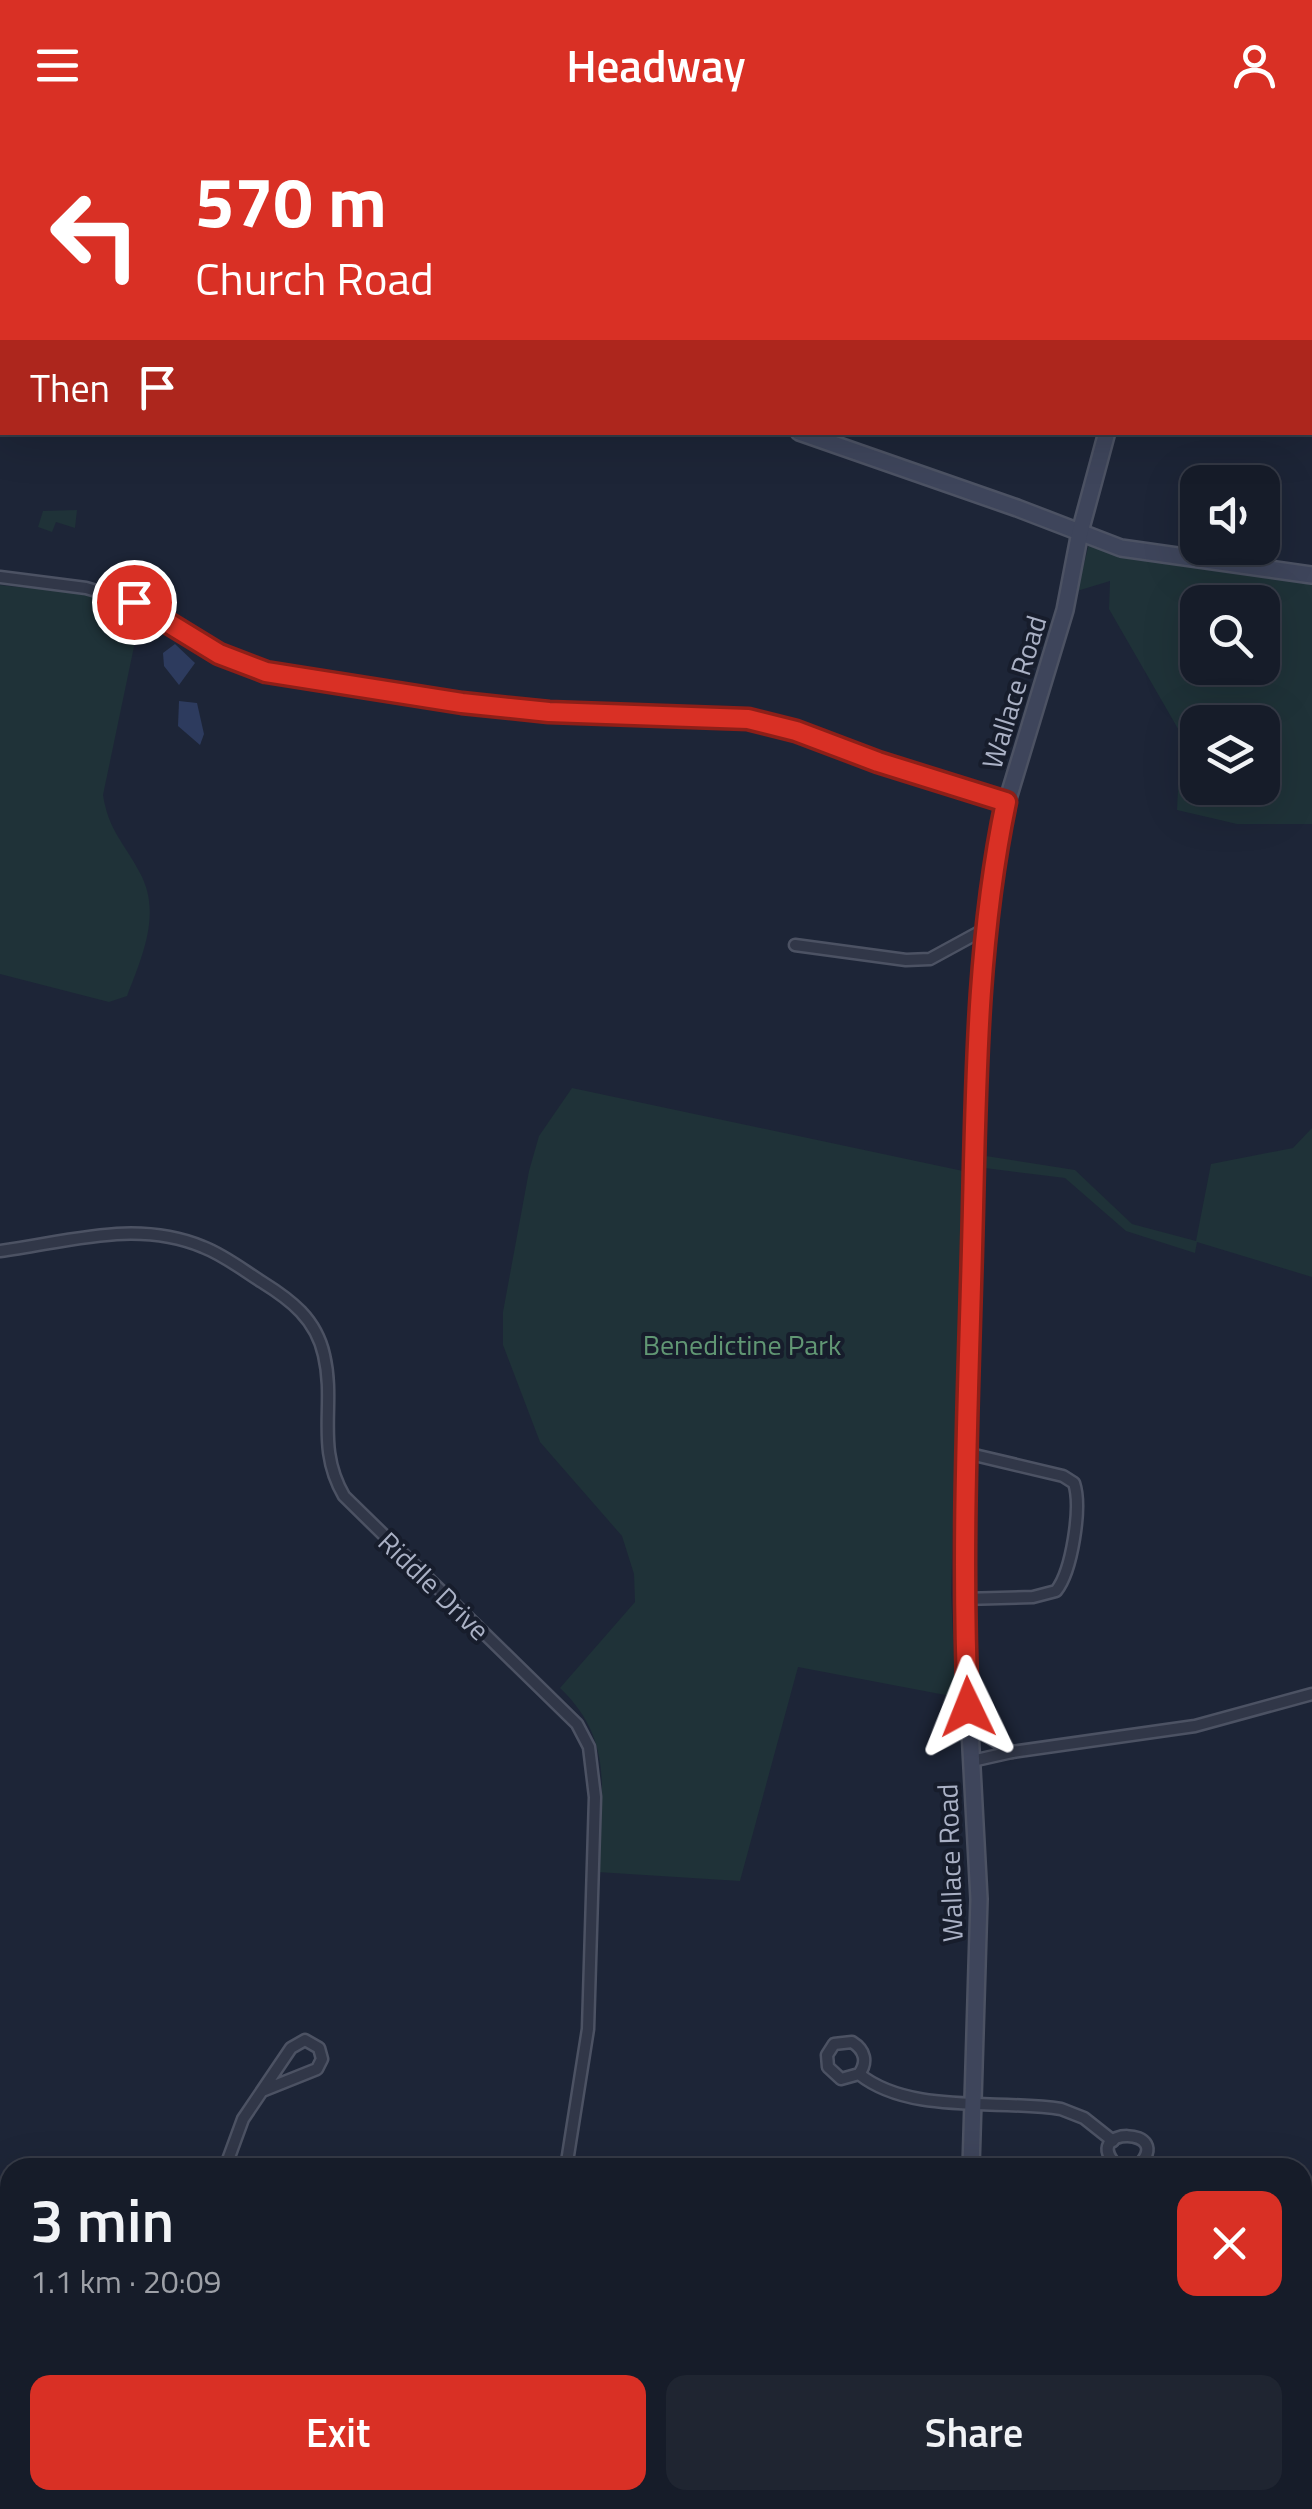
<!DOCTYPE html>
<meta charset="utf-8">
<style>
:root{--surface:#161c29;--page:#1f2531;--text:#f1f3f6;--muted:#9ea1a8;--line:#353a46;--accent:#d93025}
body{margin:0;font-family:"Titillium Web",sans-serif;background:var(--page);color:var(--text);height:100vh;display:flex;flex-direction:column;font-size:38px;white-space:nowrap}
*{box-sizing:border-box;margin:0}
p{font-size:32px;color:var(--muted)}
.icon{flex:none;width:55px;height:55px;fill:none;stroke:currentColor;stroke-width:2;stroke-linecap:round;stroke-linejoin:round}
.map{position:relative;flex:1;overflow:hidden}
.sheet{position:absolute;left:0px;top:2028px;width:1312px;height:352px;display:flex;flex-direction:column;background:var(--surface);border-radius:30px 30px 0 0;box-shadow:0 10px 40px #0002,0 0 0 2px var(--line)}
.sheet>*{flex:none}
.hud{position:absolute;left:0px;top:0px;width:1312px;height:305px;box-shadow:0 10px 40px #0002,0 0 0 2px var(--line);background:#d93025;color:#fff;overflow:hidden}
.controls{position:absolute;left:1180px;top:335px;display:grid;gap:20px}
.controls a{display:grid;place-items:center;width:100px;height:100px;border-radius:20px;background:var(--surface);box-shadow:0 10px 40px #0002,0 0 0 2px var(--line);font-size:50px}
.pin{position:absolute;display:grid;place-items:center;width:85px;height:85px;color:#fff;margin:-42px;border:5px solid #fff;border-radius:50%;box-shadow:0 2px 10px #0007}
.me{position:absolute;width:110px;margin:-55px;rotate:358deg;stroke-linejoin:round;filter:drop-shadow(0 0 8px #0008)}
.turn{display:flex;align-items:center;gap:35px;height:210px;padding:0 30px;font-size:45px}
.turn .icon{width:130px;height:130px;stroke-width:2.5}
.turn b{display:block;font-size:70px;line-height:85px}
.then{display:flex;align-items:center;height:95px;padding:0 30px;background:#0003;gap:20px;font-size:38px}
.round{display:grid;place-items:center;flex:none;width:105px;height:105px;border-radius:20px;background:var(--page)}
.head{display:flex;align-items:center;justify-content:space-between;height:170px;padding:0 30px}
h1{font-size:60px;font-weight:600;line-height:75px}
.primary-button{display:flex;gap:20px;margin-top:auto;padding:20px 30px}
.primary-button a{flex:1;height:115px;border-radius:20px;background:var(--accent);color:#fff;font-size:40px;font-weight:600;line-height:115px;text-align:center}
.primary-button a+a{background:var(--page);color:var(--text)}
header{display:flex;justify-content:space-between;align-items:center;height:130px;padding:0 30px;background:var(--accent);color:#fff;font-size:45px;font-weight:600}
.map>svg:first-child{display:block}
.green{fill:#1f3238;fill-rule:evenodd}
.water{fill:#2d3b5e}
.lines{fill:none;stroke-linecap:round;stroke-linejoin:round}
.street-casing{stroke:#4c5263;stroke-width:15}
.secondary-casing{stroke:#4c5263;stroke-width:20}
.street{stroke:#313748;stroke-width:10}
.secondary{stroke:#3e455b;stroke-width:15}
.route-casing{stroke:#8d1f18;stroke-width:25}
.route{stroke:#d93025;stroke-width:18}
.labels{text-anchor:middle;stroke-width:8;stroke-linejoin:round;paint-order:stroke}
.street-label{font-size:28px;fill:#aab1c5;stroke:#171d2c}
.park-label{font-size:28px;fill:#619774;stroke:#171d2c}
</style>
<header><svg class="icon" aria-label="menu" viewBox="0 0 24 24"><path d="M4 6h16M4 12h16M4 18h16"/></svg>Headway<svg class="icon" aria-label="person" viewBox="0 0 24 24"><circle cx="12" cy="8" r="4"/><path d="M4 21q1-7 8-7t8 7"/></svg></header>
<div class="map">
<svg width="1312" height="2379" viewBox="0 0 1312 2379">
<rect width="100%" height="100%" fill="#1d2537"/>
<g class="green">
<path d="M77,380L75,398L56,392L52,402L38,397L43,381Z"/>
<path d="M1089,414L1149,428L1312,450V694H1237L1177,680L1181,604L1109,479L1110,451L1077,461ZM1198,472H1262V538H1198ZM1198,592H1262V658H1198Z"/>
<path d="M0,455C36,460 116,460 140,488L103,665C109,702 124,712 140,743C162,783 142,827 127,866L109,872L0,844Z"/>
<path d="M572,958L963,1041L951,1464L956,1567L798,1537L740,1751L597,1742C600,1670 618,1613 560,1558L635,1472L634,1444L622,1406L540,1312L503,1215V1182L529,1041L539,1006Z"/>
<path d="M1312,998V1147L1197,1112L1195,1123L1126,1101L1065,1048L985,1038L986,1026L1075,1040L1132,1094L1196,1111L1211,1034L1293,1018Z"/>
</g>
<g class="water">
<path d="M175,514L195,533L179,555L164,536L163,523Z"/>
<path d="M179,571L197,573L204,604L200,615L178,596Z"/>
</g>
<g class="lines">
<g class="street-casing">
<g id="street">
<path d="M360,2L363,0"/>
<path d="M0,160H2"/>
<path d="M0,447L86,458L134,472L219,524L266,542L463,573L549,582L748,589L797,601L878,632L1007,672"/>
<path d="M795,815L906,830L930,829L985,799"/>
<path d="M0,1121C68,1112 136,1089 203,1117C224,1125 243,1140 262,1152C291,1170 316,1189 324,1225C336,1276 315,1316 344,1366L577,1594L589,1617L595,1667L588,1899L566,2038"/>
<path d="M963,1469L1033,1467L1056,1461C1072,1441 1082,1377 1074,1353L1063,1346L966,1323"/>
<path d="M968,1593L1012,1622"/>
<path d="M972,1631L1012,1622L1195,1596L1312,1564"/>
<path d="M859,1944C868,1932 865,1920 852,1912L834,1914L827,1925L828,1937L841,1949L859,1944C910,1985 998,1969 1061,1979L1084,1988L1113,2011"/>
<path d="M225,2038L243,1989L291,1918L305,1910L319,1918L322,1929L317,1939L262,1961"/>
<path d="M1119,2038C1074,1995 1181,1996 1136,2038"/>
<path d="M1302,2265L1312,2269"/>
<path d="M0,2324L10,2331"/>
<path d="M63,2370L76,2379"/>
<path d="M178,2379L181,2370"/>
<path d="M513,2379L514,2370"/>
<path d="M802,2379L810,2370"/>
</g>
</g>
<g class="secondary-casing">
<g id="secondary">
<path d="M1153,2L1154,0"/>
<path d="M0,221L2,220"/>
<path d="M799,302L1017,378L1121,418L1312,445"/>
<path d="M971,2038L979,1769L963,1469L978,922L985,799L1007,672L1065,480L1080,402L1107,302"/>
<path d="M978,2370V2379"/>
</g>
</g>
<use href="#street" class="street"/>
<use href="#secondary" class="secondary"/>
</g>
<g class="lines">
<g class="route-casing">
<path id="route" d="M134,472L219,524L266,542L462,573L549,582L748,589L796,601L878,632L1006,672C975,819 976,970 972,1119C968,1272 961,1424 968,1577"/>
</g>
<use href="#route" class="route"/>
</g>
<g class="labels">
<g class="street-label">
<text transform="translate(1014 562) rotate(-73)" y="10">Wallace Road</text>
<text transform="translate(434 1456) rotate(44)" y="10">Riddle Drive</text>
<text transform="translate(950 1733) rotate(-92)" y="10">Wallace Road</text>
</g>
<g class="park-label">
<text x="742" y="1225">Benedictine Park</text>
</g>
</g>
</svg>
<div class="controls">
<a><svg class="icon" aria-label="sound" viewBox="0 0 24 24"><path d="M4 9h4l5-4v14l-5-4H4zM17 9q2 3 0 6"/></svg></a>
<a><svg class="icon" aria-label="search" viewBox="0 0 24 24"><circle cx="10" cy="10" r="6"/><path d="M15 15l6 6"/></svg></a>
<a><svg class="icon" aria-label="layers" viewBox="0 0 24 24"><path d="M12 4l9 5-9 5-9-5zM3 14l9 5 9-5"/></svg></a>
</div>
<div class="pin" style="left:134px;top:472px;background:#d93025"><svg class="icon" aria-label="arrive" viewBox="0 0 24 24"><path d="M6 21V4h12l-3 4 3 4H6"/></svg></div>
<svg class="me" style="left:968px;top:1577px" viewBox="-20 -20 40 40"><path d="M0-17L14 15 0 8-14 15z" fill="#d93025" stroke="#fff" stroke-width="4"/></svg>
<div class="hud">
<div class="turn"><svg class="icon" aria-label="left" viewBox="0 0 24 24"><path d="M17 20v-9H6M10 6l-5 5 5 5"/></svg><div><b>570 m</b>Church Road</div></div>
<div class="then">Then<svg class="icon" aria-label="arrive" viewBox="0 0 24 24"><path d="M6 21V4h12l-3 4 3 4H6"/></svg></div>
</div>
<section class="sheet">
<div class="head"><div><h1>3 min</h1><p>1.1 km · 20:09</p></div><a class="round" style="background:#d93025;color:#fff"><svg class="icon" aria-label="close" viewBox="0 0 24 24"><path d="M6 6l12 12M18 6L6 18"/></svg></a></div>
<div class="primary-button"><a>Exit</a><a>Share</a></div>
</section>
</div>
